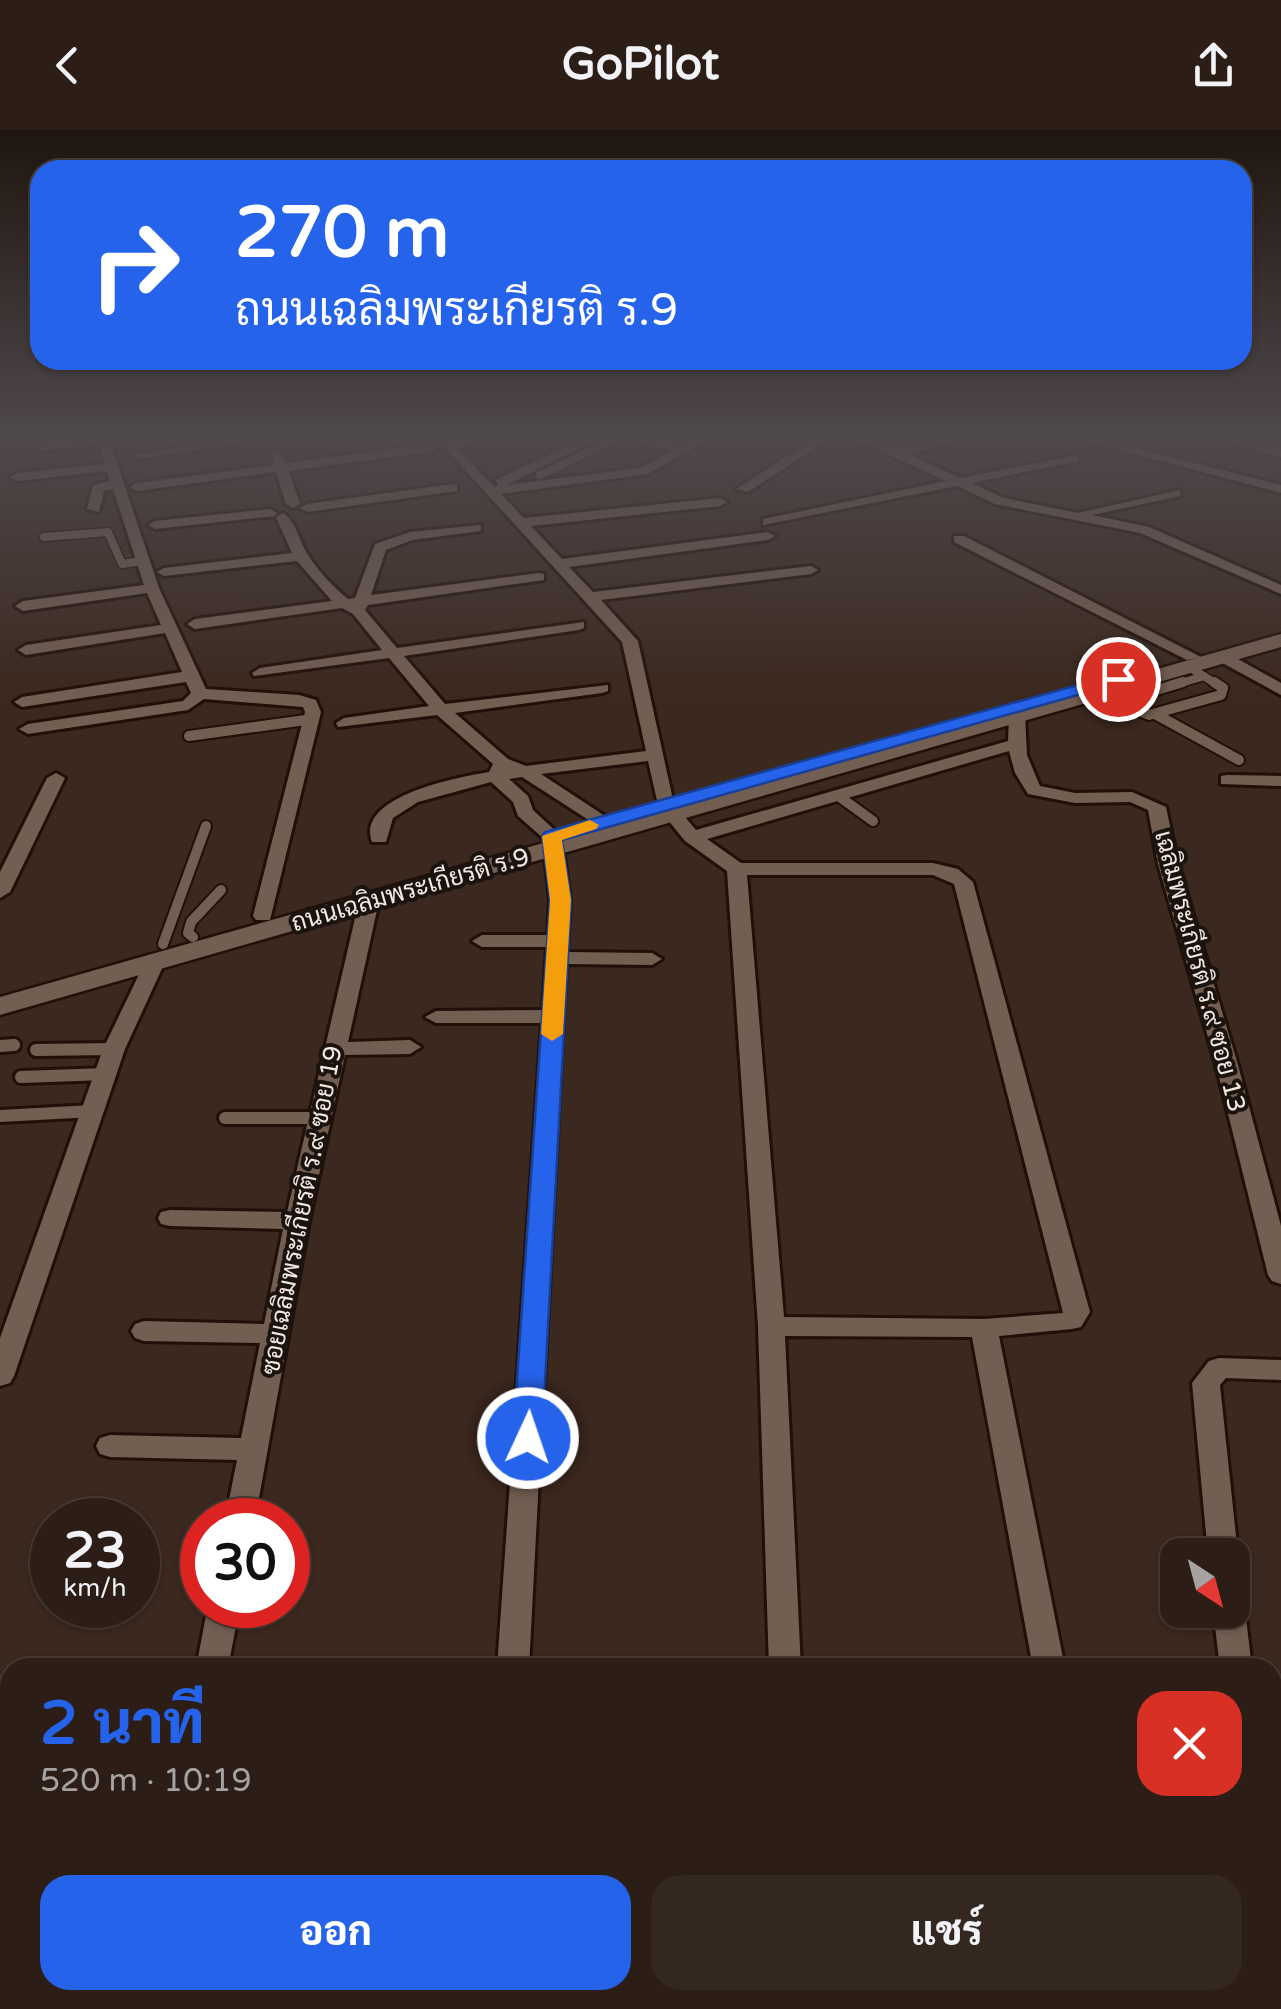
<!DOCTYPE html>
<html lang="th">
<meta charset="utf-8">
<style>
:root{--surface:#2c1e16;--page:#34271f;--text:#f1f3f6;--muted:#a6a2a1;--line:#483c35;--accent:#2563eb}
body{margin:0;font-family:"Varela Round",Sarabun,sans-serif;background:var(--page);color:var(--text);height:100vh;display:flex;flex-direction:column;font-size:38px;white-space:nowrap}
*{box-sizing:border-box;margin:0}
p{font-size:32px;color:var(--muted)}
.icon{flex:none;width:55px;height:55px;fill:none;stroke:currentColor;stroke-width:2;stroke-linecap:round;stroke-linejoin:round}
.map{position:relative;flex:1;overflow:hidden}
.details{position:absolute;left:0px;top:1528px;width:1282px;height:352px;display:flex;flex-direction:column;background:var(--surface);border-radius:30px 30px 0 0;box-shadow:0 2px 8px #0004,0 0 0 2px var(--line)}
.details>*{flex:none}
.top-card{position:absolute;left:30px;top:30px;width:1222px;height:210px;border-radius:30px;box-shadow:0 2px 8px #0004,0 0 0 2px var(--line);background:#2563eb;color:#fff;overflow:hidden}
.needle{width:65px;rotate:144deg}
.buttons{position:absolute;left:1160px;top:1408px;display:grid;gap:20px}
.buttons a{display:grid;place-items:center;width:90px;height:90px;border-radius:20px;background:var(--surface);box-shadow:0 2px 8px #0004,0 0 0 2px var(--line);font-size:50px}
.speed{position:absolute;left:30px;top:1368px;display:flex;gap:20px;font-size:50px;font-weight:700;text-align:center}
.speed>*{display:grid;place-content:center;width:130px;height:130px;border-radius:50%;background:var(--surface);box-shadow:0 2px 8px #0004,0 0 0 2px var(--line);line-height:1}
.speed small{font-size:25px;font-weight:400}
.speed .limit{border:15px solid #d22;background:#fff;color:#111}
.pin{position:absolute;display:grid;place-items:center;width:85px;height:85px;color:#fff;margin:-42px;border:5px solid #fff;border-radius:50%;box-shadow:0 2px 10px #0007}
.me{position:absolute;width:110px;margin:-55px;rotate:3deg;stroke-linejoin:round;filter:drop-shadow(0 0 8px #0008)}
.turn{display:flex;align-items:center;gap:35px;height:210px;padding:0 40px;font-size:45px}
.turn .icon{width:130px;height:130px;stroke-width:2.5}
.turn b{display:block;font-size:70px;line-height:85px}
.round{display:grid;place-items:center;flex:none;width:105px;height:105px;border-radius:30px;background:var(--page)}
.summary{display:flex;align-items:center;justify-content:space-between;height:170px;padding:0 40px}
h1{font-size:60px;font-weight:800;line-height:75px;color:var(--accent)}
.action{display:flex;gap:20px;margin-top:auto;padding:20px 40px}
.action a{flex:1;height:115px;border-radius:30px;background:var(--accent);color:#fff;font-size:40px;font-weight:800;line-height:115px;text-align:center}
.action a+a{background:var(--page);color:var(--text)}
header{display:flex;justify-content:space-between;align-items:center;height:130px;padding:0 40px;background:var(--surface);font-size:45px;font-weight:800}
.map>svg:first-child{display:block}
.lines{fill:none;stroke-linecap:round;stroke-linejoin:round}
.lane-far2-casing{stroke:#211007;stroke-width:11}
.lane-far1-casing{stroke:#211007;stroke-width:14}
.lane-casing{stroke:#211007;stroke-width:18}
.street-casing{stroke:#211007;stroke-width:6}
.secondary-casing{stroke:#211007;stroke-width:5}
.lane-far2{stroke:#735e52;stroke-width:8}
.lane-far1{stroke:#735e52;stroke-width:10}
.lane{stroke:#735e52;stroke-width:12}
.street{fill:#735e52;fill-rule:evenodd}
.secondary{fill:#735e52;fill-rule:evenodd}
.route{fill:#2563eb;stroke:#184099;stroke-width:2.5}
.slow{fill:#f59e0b}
.labels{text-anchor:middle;stroke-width:8;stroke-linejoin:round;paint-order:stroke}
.street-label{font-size:25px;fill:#f3e7e0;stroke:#1b130e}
</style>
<header><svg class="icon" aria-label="back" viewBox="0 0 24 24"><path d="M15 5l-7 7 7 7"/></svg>GoPilot<svg class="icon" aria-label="share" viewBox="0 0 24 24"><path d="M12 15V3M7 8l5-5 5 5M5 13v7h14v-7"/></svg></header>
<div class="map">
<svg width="1281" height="1879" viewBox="0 0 1281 1879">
<rect width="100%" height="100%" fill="#3b281e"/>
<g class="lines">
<g class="lane-far2-casing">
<g id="lane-far2">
<path d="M623,306L687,319"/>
<path d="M540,345L623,306"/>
<path d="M44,407L108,402L122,434L142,431"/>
<path d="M1189,537L1218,555"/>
<path d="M1175,555L1204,546"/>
</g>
</g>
<g class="lane-far1-casing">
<g id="lane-far1">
<path d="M1097,563L1149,585L1221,565L1223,558L1214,552"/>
<path d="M1117,572L1183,552"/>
<path d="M1157,585L1239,630"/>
<path d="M189,606L313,589"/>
<path d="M837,665L873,691"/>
<path d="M193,807L188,803L191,792L221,760"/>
<path d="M163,814L206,696"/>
</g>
</g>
<g class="lane-casing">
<g id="lane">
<path d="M0,916L14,915"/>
<path d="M36,920L114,919"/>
<path d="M21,947L106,944"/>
<path d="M0,986L93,981"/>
<path d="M225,988H320"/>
</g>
</g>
<g class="street-casing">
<g id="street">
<path d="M0,306H23L1,312Z"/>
<path d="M108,306L159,458L206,559L299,565L316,570L321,582L270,790H256L253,786L305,582L303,577L204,569L188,580L28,604L19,599L28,594L183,571L191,563L186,552L22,577L14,572L22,567L182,542L165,503L26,525L18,520L26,515L161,495L147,463L23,481L15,476L23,471L144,455L113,359L104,361L99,382L87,379L93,355L110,351L107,341L17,351L10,347L17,343L105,334L99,315L39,321L33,317L39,313Z"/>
<path d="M249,306H284L139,329L133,325Z"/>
<path d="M434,306H447L453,313L467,306H484L459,319L494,357L498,356L496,350L586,306H602L507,355L640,338L699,306H715L648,344L501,364L524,388L720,368L727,372L720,376L531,396L562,429L768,402L775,406L768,410L569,437L593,462L811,436L818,440L811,444L601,470L638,511L674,674L696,700L1008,611L1009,586L1017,581L1025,586L1027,625L1040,656L1075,663L1132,662L1166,677L1178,734L1238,935L1281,1096V1154L1272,1151L1268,1145L1216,935L1158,734L1148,680L1130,672L1075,673L1028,664L1015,643L1009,621L707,709L741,733H933L958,739L973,752L1090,1182L1081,1197L1072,1199L999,1206L1065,1538H1033L972,1207L785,1206L801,1538H769L758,1196L727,741L685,711L659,679L648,631L541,644L608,688L610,692L601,698L522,647L509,649L528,666L533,680L561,706L570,770L567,822L652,823L662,829L652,835L566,834L529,1538H497L542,893H436L425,887L436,881L543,880L547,817H482L472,811L482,805H548L550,770L543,708L518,686L513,672L491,652L418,672L393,688L386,712H372C355,666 459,647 489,642L493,634L437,585L338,597L336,593L344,588L429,576L389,528L254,546L252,543L260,538L382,520L353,484L342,478L195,499L187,494L195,489L332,471L297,431L164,446L157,442L164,438L292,423L276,387L283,383C295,390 300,412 308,425C319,442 332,456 348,469L355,468L375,414L410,402L481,395V401L412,410L386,420L371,465L539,443L544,444V450L368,475L365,480L397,518L584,492V498L579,500L404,526L445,574L608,555V561L602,563L455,583L508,629L526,636L646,621L622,512ZM747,745H933L954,754L1063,1183L984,1189L784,1187Z"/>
<path d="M819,306H834L748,362L736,359Z"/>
<path d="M836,306H858L897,319L955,306H980L908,324L960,348L1078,325V331L972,353L1004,368L1078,383L1180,360V366L1092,385L1149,397L1281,455V464L1140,403L995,374L957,356L763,395V389L768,388L946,351L874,318Z"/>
<path d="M1067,306H1089L1281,355V363Z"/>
<path d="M1205,306H1227L1281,319V327Z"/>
<path d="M431,314L437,318L435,321L289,341L300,374L293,378L286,374L276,342L137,361L130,357L137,353L274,335L271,325L277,321L281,322L286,333Z"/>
<path d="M452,354L457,355V361L307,382L300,378L307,374Z"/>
<path d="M270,379L277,383L275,386L155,399L148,395L155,391Z"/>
<path d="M954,406H964L1201,527L1187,530L954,412Z"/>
<path d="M1217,524H1229L1281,553V565L1217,530Z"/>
<path d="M56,643L65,648L10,762L0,768V742L47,648Z"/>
<path d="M1227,645L1281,646V656L1221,654V646Z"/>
<path d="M369,765L379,771L348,912L410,910L421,917L410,924L345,925L309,1091L255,1390H225L237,1330L110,1327L100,1324L96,1316L100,1308L110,1305L241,1308L260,1213L144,1211L135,1208L131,1201L135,1194L144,1191L264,1194L283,1099L170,1096L161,1094L158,1088L161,1082L170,1080L287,1082L359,771Z"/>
<path d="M155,826L165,832L125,919L14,1246L10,1253L0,1256V1208L103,919L145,832Z"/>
<path d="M1219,1228L1281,1230V1250L1226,1248L1220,1255L1238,1425L1232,1434V1425H1208L1192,1253L1209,1231Z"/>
<path d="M1232,1468L1240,1471L1245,1480L1252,1538H1220L1213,1480H1232Z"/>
<path d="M208,1475H240L228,1538H196Z"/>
<path d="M129,1870H167L166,1879H128Z"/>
<rect x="474" y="1870" width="38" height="9"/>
<rect x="780" y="1870" width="38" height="9"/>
<path d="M1095,1870H1133L1134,1879H1096Z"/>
</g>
</g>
<g class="secondary-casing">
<path id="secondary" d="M1281,504V517L0,885V867Z"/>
</g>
<use href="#lane-far2" class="lane-far2"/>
<use href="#lane-far1" class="lane-far1"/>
<use href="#lane" class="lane"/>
<use href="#street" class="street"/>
<use href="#secondary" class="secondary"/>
</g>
<linearGradient id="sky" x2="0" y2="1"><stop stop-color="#201610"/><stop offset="0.54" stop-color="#4f484c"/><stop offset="1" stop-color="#4f484c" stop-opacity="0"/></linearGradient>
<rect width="1281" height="569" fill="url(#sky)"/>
<path class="route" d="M1118,544L1126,549L1124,552L562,710L571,770L542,1308L538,1315L528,1318L517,1315L513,1308L550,770L542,706L545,702Z"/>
<path class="slow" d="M590,690L599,695L596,699L562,710L571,770L563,904L552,911L541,904L550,770L542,706Z"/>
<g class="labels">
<g class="street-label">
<text transform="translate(410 759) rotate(-16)" y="9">ถนนเฉลิมพระเกียรติ ร.9</text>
<text transform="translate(1201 841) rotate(75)" y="9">เฉลิมพระเกียรติ ร.๙ ซอย 13</text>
<text transform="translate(301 1080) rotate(-79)" y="9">ซอยเฉลิมพระเกียรติ ร.๙ ซอย 19</text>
</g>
</g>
</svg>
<div class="buttons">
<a><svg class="needle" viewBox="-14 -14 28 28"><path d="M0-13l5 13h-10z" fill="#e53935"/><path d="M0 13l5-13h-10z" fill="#a6a2a1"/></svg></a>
</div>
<div class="speed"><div>23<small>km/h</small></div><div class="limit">30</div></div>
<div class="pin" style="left:1118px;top:549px;background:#d93025"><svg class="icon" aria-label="arrive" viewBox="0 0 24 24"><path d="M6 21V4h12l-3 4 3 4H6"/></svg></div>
<svg class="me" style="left:528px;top:1308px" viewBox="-20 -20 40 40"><circle r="17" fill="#2563eb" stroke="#fff" stroke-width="3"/><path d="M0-11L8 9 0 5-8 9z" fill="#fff"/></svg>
<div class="top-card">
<div class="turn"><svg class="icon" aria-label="right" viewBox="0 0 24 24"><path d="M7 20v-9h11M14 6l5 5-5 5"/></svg><div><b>270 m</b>ถนนเฉลิมพระเกียรติ ร.9</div></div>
</div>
<section class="details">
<div class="summary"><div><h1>2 นาที</h1><p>520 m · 10:19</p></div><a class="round" style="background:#d93025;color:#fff"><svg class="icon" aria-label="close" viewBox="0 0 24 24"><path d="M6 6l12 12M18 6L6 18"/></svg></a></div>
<div class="action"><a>ออก</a><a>แชร์</a></div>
</section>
</div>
